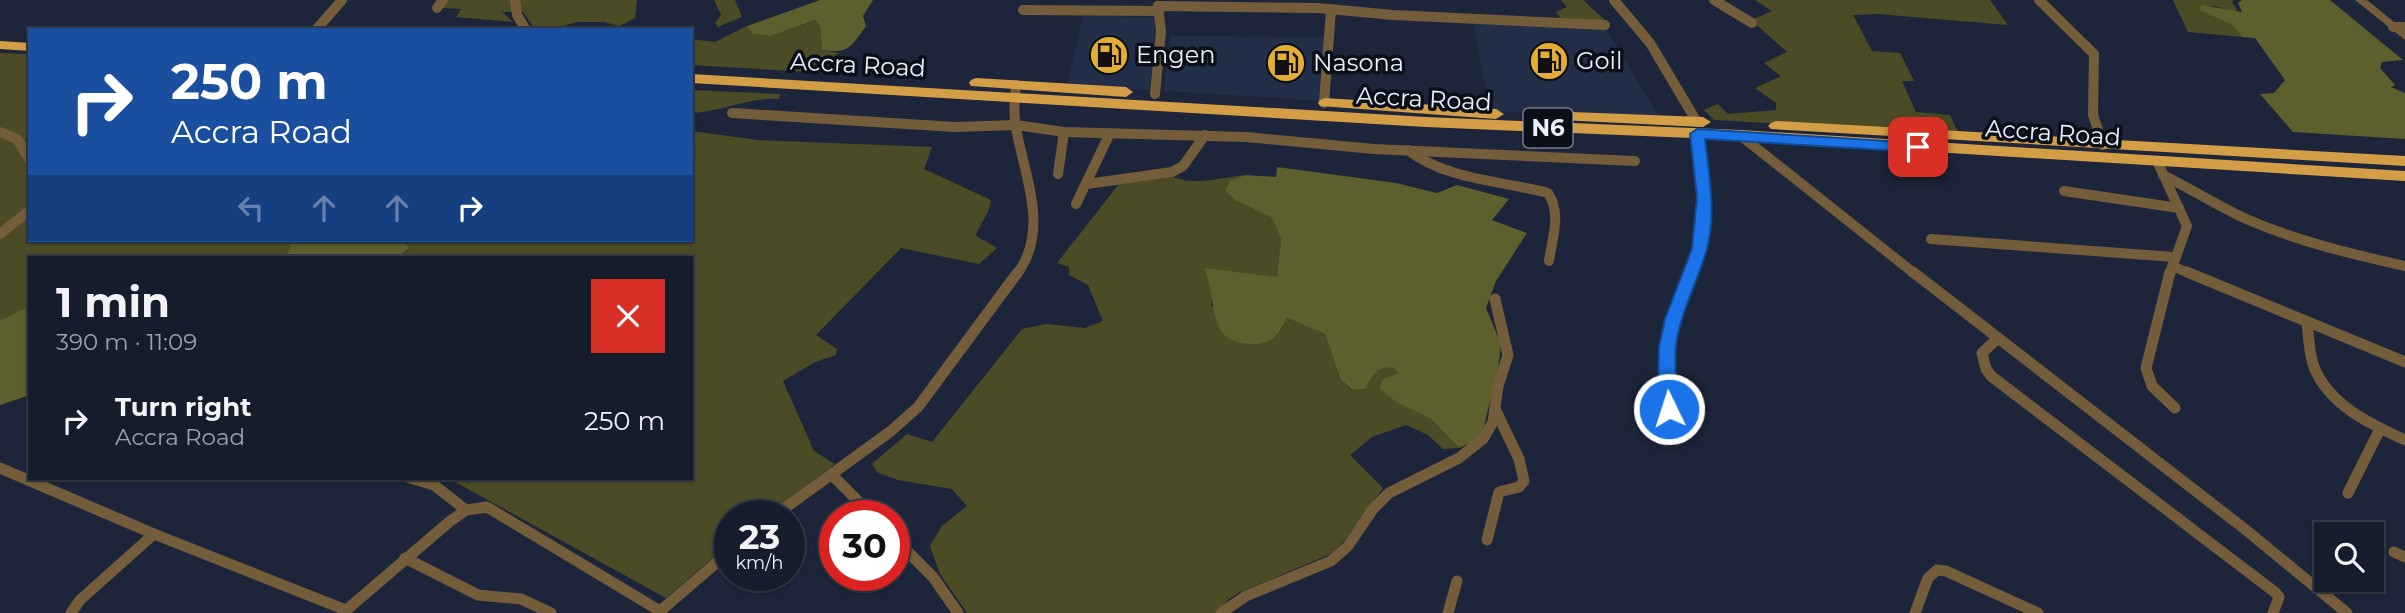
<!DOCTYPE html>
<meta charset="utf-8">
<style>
:root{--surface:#151c2b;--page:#222937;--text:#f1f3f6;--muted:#9da1a9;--line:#343a47}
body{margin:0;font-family:Montserrat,sans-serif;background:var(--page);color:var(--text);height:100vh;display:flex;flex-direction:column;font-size:26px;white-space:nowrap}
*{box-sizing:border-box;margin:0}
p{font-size:23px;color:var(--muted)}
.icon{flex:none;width:38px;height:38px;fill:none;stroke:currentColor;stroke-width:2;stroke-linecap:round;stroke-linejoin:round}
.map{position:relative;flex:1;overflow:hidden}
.sheet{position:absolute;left:28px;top:256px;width:665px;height:224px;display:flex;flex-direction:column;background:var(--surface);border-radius:0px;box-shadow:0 2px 5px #0004,0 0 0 2px var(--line)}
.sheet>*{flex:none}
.top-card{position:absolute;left:28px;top:28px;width:665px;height:214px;border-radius:0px;box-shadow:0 2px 5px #0004,0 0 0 2px var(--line);background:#1a4fa0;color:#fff;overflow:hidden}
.fabs{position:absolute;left:2314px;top:522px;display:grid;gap:14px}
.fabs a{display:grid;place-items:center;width:70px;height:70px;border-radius:0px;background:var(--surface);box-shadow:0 2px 5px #0004,0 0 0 2px var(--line);font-size:35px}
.speed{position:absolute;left:714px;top:500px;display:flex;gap:14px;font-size:35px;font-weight:700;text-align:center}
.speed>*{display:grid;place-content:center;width:91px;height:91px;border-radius:50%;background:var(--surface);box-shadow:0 2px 5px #0004,0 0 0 2px var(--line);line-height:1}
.speed small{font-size:18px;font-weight:400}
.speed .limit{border:10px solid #d22;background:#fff;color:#111}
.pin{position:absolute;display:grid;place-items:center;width:60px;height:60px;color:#fff;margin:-30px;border-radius:14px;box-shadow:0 4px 10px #0006}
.me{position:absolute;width:77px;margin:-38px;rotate:356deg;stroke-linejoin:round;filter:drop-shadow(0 0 5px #0008)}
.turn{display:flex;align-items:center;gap:24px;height:147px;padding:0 28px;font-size:32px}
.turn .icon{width:91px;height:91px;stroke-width:2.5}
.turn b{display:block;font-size:49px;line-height:60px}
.lanes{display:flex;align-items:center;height:66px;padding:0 28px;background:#0003;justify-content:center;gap:35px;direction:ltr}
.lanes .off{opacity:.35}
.round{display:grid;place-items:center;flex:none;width:74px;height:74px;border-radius:0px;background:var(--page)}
.overview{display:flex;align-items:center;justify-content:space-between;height:119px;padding:0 28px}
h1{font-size:42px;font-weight:700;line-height:52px}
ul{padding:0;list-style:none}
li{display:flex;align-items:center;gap:21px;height:91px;padding:0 28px}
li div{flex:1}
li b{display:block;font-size:26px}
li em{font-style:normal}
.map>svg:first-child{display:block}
.built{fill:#232e48}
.green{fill:#4b4c26}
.forest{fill:#5d5f2d}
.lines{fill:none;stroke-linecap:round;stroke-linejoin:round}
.minor-far1{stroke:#745d3a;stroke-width:10}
.minor{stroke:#745d3a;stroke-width:11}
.tertiary{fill:#745d3a;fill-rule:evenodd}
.trunk{fill:#d39e46;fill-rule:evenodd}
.route{fill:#1a73e8;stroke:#114b97;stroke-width:2}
.labels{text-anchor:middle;stroke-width:7;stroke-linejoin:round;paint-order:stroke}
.shield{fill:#0b0f17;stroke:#a6acb8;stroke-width:2}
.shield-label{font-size:23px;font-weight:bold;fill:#e9f0fd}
.poi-label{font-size:24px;fill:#e9f0fd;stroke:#0b0f17;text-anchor:start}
.street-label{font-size:24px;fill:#e9f0fd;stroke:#0b0f17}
</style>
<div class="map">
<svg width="2405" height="613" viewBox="0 0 2405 613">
<rect width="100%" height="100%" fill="#1c2539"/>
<g class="built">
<path d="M1083,16L1156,17L1150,90L1067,85Z"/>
<path d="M1473,23L1604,26L1661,120L1490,111Z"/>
<path d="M1171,36L1325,37L1323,101L1164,91Z"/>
</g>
<g class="green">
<path d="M449,0H637L635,18L619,26L604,22H577L553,29L534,28L523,12H502L513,22L456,17L461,9L443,8Z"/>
<path d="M714,0H735L742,17L718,27L715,23L721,15Z"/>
<path d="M1561,0H1583L1607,22L1560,18L1556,12L1567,7Z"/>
<path d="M1755,0H1990L2008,25L1878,14L1853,15L1872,51L1900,53L1914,81H1902L1916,112L1950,115L1959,134L1714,120L1704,110L1718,104L1728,114L1776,110V103L1755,88L1781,76L1764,63L1787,52L1751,20L1772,11Z"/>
<path d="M2173,0H2234L2232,2L2238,12L2213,6L2200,9L2232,25L2242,37L2188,32Z"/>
<path d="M817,20L820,26L822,50L840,53L819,65L828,68L825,73L691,65V39L715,42L747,26L752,34L771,36Z"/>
<path d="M0,53L30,54V240H293L285,257H30V306L0,320Z"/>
<path d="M691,90L780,94L779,99C749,97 721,112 691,113Z"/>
<path d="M691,131L758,140L932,147L924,169L991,200C990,213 980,223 976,236L997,248L979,264L901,248L816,335L837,349L836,355L815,362L783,381L814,451L835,464L766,516H730V543L666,598L448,478H691V257H396L410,249L400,240H487L492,244L500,240H691V155L696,152L691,148Z"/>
<path d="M1245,175L1231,180L1237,201L1272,218L1281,239L1278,278L1213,287L1211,306L1280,332L1287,318L1325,334L1340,379L1351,390L1366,389C1372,375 1377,366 1394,368L1398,373L1382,379L1399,404L1431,419L1459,448L1443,449L1428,435L1406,425L1372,437L1350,455L1383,488L1344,541L1331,554L1240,592L1229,599L1216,613H967L940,574L930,546L942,526L967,506L952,489L898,480L877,472L872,464L907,434L932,442L1022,329L1046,324L1085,328L1103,321L1088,285L1069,275V267L1057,263L1119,184L1174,177L1186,181H1204Z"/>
</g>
<g class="forest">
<path d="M820,0H873L863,16L866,26C851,47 849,54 822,50L820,26L816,20L771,36L752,34L747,26Z"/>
<path d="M2242,0H2330L2403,60L2382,62L2380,68L2395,85L2391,87L2405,93V139L2293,132L2260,94L2274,93L2285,80L2255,38L2242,37L2232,25L2200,10L2201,5L2242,12L2238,3Z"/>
<path d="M1277,167L1396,183L1437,193L1457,185L1509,199L1492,220L1527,233L1496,281L1486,308L1501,344L1498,369L1481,438L1459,448L1431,419L1399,404L1380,389L1382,379L1398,373L1394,368C1377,366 1372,375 1366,389L1352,390L1340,379L1325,334L1287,318C1280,333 1273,343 1256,344C1204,346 1219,301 1204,268L1277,277L1281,239L1272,218L1237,201L1225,190L1231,180L1245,175L1276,177Z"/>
<path d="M293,240H400L410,248L397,257H285Z"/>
<path d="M30,306V395L0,405V320Z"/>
</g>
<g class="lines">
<g class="minor-far1">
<path d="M515,0L517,15L526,30"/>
<path d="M1614,0L1650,43L1697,122"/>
<path d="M1714,0L1752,23"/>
<path d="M2039,0L2094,54L2093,115L2103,145"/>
<path d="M1158,6L1318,8L1393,15L1605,25"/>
<path d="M437,8L443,0"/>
<path d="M1023,10L1159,11"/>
<path d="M2393,27H2405"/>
<path d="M316,30L342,0"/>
<path d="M1016,85C1014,101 1013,117 1017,133C1026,180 1049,231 1017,274"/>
<path d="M1155,94L1161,31L1158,6"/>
<path d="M1324,103L1331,10"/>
<path d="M732,113L955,127L1016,125L1064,132L1246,137L1374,149L1635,161"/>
<path d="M0,132L17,139L30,160"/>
<path d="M1740,135L1915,274"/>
<path d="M1408,150C1446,180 1503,181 1548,193C1562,214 1552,238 1549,261"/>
<path d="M2158,163L2187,226L2170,274"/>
<path d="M1058,174L1064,132"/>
<path d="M2163,175C2191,189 2216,205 2244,218C2296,241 2351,254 2405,266"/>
<path d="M1087,184L1172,172L1183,166L1205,135"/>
<path d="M2064,191L2179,208"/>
<path d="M1076,204L1110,133"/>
<path d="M0,234L30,210"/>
<path d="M1931,239L2174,257"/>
<path d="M2172,266L2191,274"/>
<path d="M1691,274C1709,229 1704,181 1697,134"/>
</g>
<g class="minor">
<path d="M1913,272L2246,530L2347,613"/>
<path d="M2170,272L2146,368L2152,386L2175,408"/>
<path d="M2187,272L2405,362"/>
<path d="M2307,324C2309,338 2309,354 2314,367C2329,405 2370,424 2405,440"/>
<path d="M1997,339L1982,353L1986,369L1991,376L2276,593L2279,597L2273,613"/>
<path d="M1681,436C1655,372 1667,333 1692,272"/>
<path d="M0,468L154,534L346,610"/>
<path d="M832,475L873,516"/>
<path d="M410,478L434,485L466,510"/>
<path d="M2348,493L2380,429"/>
<path d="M774,516L891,431L918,407L1018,272"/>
<path d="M894,538L933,577L958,613"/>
<path d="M1487,540L1499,492L1519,487L1524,481L1519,459L1496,411"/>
<path d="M2394,552L2405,557"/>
<path d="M405,558L478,595L521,599L551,613"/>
<path d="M71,613L80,600L154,534"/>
<path d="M343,613L449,522L466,510L487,507L660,611"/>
<path d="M658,613L730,551"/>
<path d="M1221,613L1246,596L1331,561L1348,546L1373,509L1389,493L1459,458L1483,439L1493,422L1498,386L1508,355L1495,299"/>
<path d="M1448,613L1457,581"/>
<path d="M1915,613L1928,578L1937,570L1946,571L2038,613"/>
</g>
<path class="tertiary" d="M2355,0H2367L2405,31V40Z"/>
<g class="trunk">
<path d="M0,41L30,43V51L0,49Z"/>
<path d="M691,74L1426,117L1740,130L2405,171V181L1740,140L1426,127L691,83Z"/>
<path d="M976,78L1126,87L1133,92L1126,97L971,86L969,83L971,80Z"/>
<path d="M1325,98L1496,109L1504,114L1496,119L1320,106L1318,103L1320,100Z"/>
<path d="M1545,111L1703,117L1711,122L1703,127L1540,119L1537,116Z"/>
<path d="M1776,121L2405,156V166L1771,129L1768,126L1771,123Z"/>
</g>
</g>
<path class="route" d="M1697,129L1918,143L1925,147L1918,152L1705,139C1709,175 1717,216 1706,252C1697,283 1681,311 1676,344C1674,358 1678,408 1675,414H1663L1658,390L1659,347L1665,319L1692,249L1697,197L1690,134Z"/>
<defs>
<g id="fuel-disc" transform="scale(2.0125)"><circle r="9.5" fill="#e4ae35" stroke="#0b0f17"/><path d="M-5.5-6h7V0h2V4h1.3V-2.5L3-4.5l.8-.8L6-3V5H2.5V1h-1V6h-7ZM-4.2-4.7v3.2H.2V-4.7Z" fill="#111"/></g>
</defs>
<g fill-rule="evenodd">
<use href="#fuel-disc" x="1109" y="55"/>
<use href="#fuel-disc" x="1549" y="61"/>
<use href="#fuel-disc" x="1286" y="63"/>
</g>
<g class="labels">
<rect class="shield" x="1523.5" y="108.5" width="49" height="39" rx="5"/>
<g class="shield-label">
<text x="1548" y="136">N6</text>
</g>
<g class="poi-label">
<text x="1136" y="63">Engen</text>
<text x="1576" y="69">Goil</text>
<text x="1313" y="71">Nasona</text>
</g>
<g class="street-label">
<text transform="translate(858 65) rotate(3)" y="8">Accra Road</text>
<text transform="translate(1424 99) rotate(3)" y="8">Accra Road</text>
<text transform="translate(2053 133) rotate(4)" y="8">Accra Road</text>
</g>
</g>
</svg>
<div class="fabs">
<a><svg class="icon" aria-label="search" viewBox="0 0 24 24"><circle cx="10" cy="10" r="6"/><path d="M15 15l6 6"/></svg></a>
</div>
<div class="speed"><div>23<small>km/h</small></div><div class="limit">30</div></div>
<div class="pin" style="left:1918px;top:147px;background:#d93025"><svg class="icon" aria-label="arrive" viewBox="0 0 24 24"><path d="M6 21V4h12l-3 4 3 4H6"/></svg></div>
<svg class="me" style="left:1669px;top:409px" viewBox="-20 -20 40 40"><circle r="17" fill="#1a73e8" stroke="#fff" stroke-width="3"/><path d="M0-11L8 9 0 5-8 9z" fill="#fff"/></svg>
<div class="top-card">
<div class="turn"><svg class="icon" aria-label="right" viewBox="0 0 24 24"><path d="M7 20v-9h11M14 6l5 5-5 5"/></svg><div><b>250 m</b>Accra Road</div></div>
<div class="lanes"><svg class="icon off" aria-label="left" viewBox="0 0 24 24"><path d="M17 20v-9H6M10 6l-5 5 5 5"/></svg><svg class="icon off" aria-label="ahead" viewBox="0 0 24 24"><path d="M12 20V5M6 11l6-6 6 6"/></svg><svg class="icon off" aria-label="ahead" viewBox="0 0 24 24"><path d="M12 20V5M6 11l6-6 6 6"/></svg><svg class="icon" aria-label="right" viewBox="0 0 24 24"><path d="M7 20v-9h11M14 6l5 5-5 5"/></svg></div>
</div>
<section class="sheet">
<div class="overview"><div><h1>1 min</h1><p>390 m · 11:09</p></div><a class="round" style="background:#d93025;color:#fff"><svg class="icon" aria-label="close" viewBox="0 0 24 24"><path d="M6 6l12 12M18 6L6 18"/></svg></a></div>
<ul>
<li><svg class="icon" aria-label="right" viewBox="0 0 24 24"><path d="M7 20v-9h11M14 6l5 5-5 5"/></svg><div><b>Turn right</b><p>Accra Road</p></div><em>250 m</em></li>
</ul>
</section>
</div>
